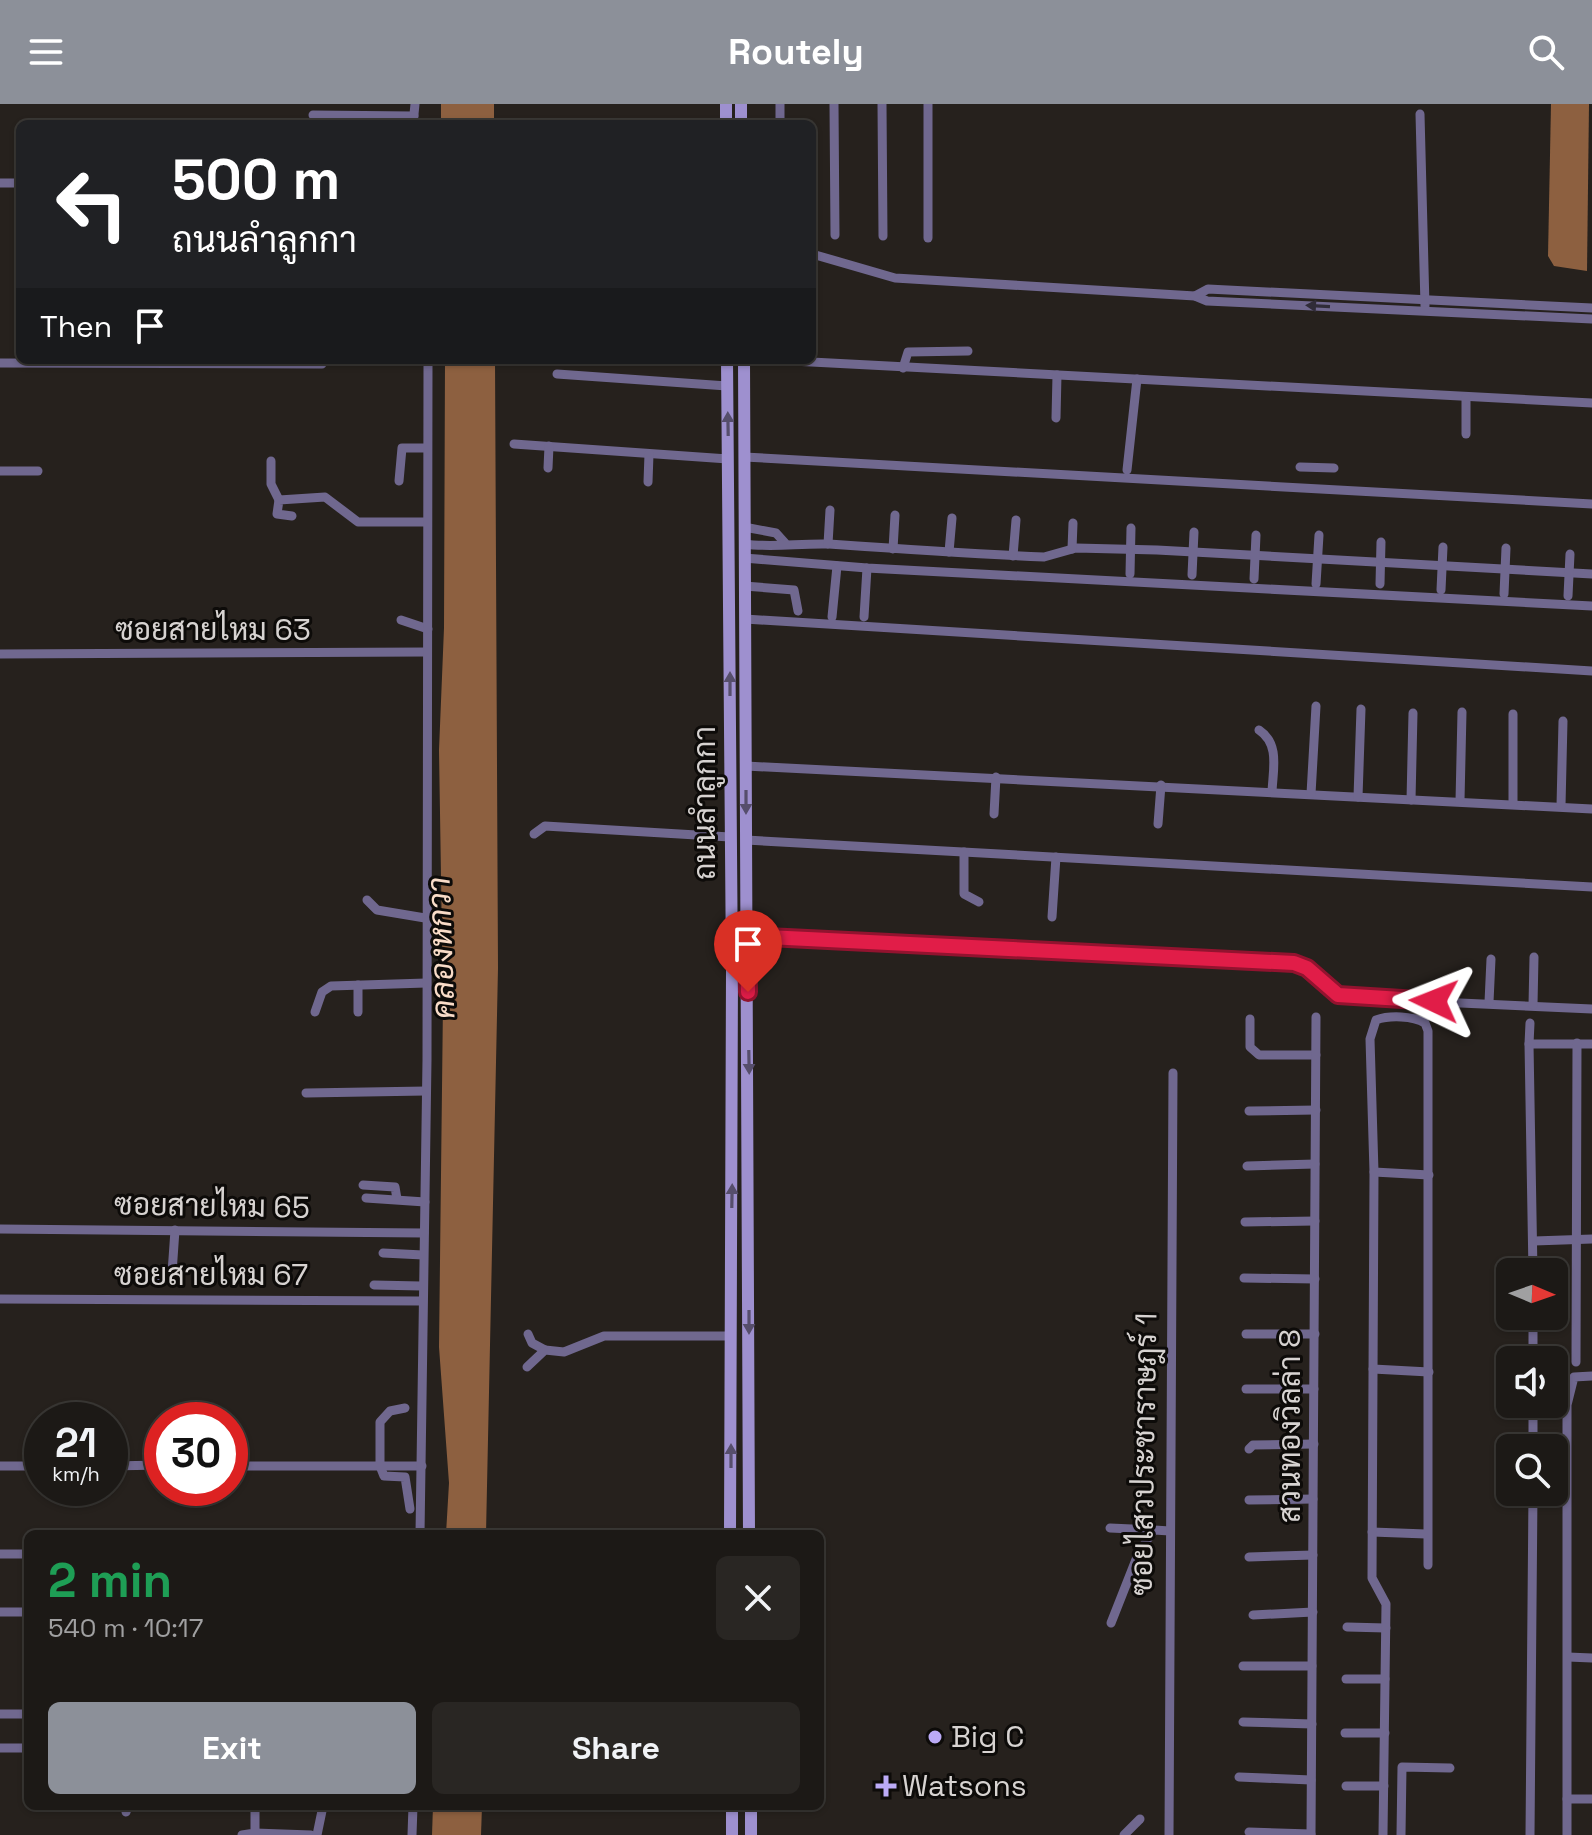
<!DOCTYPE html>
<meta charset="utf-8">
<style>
:root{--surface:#1c1916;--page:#292623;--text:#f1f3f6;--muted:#a0a0a1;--line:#3a3835;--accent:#8c9099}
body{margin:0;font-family:"Space Grotesk",Sarabun,sans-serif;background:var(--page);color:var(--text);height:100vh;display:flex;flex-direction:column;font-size:30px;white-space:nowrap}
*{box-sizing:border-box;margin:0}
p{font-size:26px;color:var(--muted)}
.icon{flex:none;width:44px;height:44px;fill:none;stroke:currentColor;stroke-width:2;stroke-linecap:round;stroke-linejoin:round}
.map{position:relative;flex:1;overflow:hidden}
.drawer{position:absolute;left:24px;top:1426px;width:800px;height:280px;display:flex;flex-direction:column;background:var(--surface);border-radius:12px;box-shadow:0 2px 6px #0004,0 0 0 2px var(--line)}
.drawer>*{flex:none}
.top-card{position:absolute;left:16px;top:16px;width:800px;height:244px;border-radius:12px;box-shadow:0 2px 6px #0004,0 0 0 2px var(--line);background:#202124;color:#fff;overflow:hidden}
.needle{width:52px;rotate:92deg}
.controls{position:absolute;left:1496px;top:1154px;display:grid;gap:16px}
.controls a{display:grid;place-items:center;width:72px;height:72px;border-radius:12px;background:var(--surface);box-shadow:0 2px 6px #0004,0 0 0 2px var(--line);font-size:40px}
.speed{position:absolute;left:24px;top:1298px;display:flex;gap:16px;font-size:40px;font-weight:700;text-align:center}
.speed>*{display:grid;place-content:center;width:104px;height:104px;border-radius:50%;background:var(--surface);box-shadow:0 2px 6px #0004,0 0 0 2px var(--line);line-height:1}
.speed small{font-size:20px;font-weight:400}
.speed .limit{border:12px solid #d22;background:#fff;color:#111}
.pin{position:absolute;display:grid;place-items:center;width:68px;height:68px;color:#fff;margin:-82px -34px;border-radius:50% 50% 50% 0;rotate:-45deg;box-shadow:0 0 8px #0007}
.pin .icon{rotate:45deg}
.me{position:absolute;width:88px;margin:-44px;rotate:272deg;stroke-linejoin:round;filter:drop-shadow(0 0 6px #0008)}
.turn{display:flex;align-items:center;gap:28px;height:168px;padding:0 24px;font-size:36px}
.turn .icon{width:104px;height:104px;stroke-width:2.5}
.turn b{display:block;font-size:56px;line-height:68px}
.then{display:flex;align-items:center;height:76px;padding:0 24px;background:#0003;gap:16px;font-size:30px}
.round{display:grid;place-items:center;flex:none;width:84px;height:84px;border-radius:12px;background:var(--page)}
.overview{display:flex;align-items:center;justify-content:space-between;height:136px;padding:0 24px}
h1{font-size:48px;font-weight:700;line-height:60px;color:#1e9e55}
.button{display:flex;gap:16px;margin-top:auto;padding:16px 24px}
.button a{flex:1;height:92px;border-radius:12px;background:var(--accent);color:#fff;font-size:32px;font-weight:700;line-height:92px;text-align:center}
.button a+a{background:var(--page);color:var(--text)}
header{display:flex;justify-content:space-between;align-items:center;height:104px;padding:0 24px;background:var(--accent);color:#fff;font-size:36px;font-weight:700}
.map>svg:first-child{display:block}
.water{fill:#8d6040}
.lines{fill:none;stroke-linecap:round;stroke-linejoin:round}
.street{stroke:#70688f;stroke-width:9}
.secondary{stroke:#9e90cf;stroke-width:12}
.oneway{fill:#302c38}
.oneway2{fill:#564e6c}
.route-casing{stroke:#92132f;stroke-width:20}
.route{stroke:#e11d48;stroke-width:14}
.poi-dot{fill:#bbaaf6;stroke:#0d0b09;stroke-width:3}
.labels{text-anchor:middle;stroke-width:6;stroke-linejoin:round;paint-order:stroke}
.street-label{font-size:30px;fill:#d7d3d1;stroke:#0d0b09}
.poi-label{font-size:30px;fill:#d7d3d1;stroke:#0d0b09;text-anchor:start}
.water-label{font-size:32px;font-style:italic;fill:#f9dcc8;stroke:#0d0b09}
</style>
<header><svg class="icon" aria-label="menu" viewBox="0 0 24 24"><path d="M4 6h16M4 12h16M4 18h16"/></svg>Routely<svg class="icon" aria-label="search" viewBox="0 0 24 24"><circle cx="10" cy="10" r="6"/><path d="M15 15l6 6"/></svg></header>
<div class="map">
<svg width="1592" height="1731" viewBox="0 0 1592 1731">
<rect width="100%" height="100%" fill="#26211d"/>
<g class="water">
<rect x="441" y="0" width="53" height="20"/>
<path d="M1551,0H1589L1587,167L1554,162L1548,152Z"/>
<path d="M445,256H495L498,864L486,1430H446L449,1379L439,1243L443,898L439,646L444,524Z"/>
<path d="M433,1702H482L481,1731H432Z"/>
</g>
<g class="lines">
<g class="street">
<path d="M780,0V20"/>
<path d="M834,0L835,131"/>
<path d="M882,0L883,132"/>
<path d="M928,0V134"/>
<path d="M1420,10L1425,202"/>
<path d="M313,11L414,12"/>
<path d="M413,20L415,0"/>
<path d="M0,79H20"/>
<path d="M812,150L895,174L1195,192L1207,197L1592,215"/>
<path d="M1195,192L1208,185L1592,204"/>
<path d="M20,198V166"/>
<path d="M773,256L1592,299"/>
<path d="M0,259L322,260"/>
<path d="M903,264L908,248L968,247"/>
<path d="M557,270L727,282"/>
<path d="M1056,314L1057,271"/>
<path d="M1466,330V294"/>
<path d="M514,340L728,355"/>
<path d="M744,353L1592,400"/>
<path d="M271,357V380L279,396"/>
<path d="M1300,363L1334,364"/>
<path d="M548,364L549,342"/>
<path d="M1127,366L1137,275"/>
<path d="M0,367H38"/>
<path d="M399,377L402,344H427"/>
<path d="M648,378L649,350"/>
<path d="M292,412L277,410L279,396L325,393L358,418H427"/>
<path d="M744,423L776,429L785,439"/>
<path d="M744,440C773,444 799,439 829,440C900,445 972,450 1044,453L1076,444L1157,446L1592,470"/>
<path d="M828,440L830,406"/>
<path d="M893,445L895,411"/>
<path d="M1072,445L1073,419"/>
<path d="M949,448L952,414"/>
<path d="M1013,452L1016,416"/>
<path d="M744,454L867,464L1592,502"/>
<path d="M1130,470L1131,424"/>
<path d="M1192,471L1194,428"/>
<path d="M1254,475L1256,431"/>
<path d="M1316,480L1319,431"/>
<path d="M1380,480L1381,438"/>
<path d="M744,482L794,486L798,507"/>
<path d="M1441,486L1443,443"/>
<path d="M1504,490L1506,444"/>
<path d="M1568,492L1570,450"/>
<path d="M832,513L837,462"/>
<path d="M864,513L867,464"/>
<path d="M745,515L1592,567"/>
<path d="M401,516L428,525"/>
<path d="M0,550L427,548"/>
<path d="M1259,626C1280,640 1273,665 1272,688"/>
<path d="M746,662L1592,705"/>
<path d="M1311,690L1316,602"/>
<path d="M1358,693L1361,605"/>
<path d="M1411,696L1413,609"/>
<path d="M1460,697L1462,608"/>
<path d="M1513,700V610"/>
<path d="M1561,702L1563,617"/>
<path d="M994,710L996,673"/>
<path d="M1158,720L1161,681"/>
<path d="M534,730L545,722L730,733"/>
<path d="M746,736L1592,783"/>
<path d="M964,748V790L979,798"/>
<path d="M367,796L377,806L425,814"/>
<path d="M1052,813L1056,753"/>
<path d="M747,832L1294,859C1317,867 1326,889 1351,894L1592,905"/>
<path d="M1489,898L1491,855"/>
<path d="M1533,901L1534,853"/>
<path d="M315,908L322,888L331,882L426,879"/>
<path d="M358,908V881"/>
<path d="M1250,915V943L1259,951H1316"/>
<path d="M1529,940L1530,919"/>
<path d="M306,989L426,987"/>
<path d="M1249,1007L1316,1006"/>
<path d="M1247,1062L1315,1060"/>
<path d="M1374,1068L1429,1071"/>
<path d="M363,1081L395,1083L397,1095"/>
<path d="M366,1094L425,1098"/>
<path d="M1245,1118L1315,1117"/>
<path d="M0,1125L424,1129"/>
<path d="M1534,1137L1592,1135"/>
<path d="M383,1149L423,1151"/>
<path d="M1533,1168L1529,940H1592"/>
<path d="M1244,1174L1315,1175"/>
<path d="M158,1176L172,1169L175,1126"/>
<path d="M374,1181L421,1182"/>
<path d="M0,1195L421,1197"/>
<path d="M528,1230L532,1239L545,1246"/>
<path d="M1246,1230H1315"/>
<path d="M1533,1256V1212"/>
<path d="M1576,1258L1577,939"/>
<path d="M527,1263L545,1246L564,1248L604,1232H731"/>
<path d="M1373,1265L1429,1268"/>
<path d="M1246,1285H1314"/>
<path d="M1533,1300V1344"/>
<path d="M405,1304L390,1307L380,1318V1362L384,1372L405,1373L410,1405"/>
<path d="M1249,1345L1253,1341L1314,1340"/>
<path d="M0,1362H42"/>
<path d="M110,1362L162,1361"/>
<path d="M230,1362H422"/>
<path d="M1249,1396L1313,1395"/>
<path d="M1110,1424L1154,1426"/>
<path d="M1372,1428L1426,1430"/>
<path d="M420,1430L427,956L428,256"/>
<path d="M0,1450H28"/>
<path d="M1249,1453L1313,1451"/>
<path d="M0,1508H28"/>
<path d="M1253,1511L1313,1508"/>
<path d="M1111,1519L1139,1448L1154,1426L1170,1427"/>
<path d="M1347,1523L1386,1524"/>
<path d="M1568,1553L1592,1554"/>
<path d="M1243,1562H1312"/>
<path d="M1346,1575H1385"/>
<path d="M0,1610H28"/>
<path d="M1243,1618L1312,1620"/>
<path d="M1345,1629H1385"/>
<path d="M0,1644H28"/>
<path d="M1239,1673L1311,1676"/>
<path d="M1346,1682H1384"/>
<path d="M1567,1695H1592"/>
<path d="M126,1708L128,1702"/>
<path d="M1249,1728L1311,1730"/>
<path d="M255,1729L311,1731"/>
<path d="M242,1731L255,1729V1702"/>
<path d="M317,1731L323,1702"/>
<path d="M412,1731L413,1702"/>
<path d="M1124,1731L1140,1715"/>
<path d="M1169,1731L1173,969"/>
<path d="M1311,1731L1316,913"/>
<path d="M1383,1731L1386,1500L1372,1474L1374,1068L1370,935L1376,916C1390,911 1413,912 1425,919L1428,927V1461"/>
<path d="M1401,1731L1402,1663L1450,1664"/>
<path d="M1530,1731L1533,1388"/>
<path d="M1567,1731V1301L1574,1273L1592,1272"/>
</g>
<g class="secondary">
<path d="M726,0V20"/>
<path d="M741,0V20"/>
<path d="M727,256L732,868L730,1430"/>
<path d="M744,256L749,1430"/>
<path d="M732,1702V1731"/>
<path d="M751,1702V1731"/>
</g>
</g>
<defs><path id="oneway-solid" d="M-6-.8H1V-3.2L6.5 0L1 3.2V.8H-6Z" transform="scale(2)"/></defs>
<use class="oneway" href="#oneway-solid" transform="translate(1318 202) rotate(-177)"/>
<g class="oneway2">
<use href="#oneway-solid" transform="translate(728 320) rotate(-91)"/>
<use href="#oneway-solid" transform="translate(730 580) rotate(-90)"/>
<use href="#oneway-solid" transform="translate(746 698) rotate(90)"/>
<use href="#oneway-solid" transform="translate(749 958) rotate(89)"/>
<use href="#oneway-solid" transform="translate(732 1092) rotate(-89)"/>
<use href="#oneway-solid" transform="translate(749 1218) rotate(90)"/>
<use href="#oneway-solid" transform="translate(731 1352) rotate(-90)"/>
</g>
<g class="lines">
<g class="route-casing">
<path id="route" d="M748,888L747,832L1294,859L1307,864L1338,891L1434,897"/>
</g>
<use href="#route" class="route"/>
</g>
<g class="poi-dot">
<circle cx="935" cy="1633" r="8"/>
<path d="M882 1670h8v8h8v8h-8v8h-8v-8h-8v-8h8z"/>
</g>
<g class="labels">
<g class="street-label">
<text x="213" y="536">ซอยสายไหม 63</text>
<text transform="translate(705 699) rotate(-90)" y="10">ถนนลำลูกกา</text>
<text transform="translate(212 1102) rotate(1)" y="10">ซอยสายไหม 65</text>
<text x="211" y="1181">ซอยสายไหม 67</text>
<text transform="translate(1290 1322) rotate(-90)" y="10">สวนทองวิลล่า 8</text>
<text transform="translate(1144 1350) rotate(-89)" y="10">ซอยไสวประชาราษฎร์ 1</text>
</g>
<g class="poi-label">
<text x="951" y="1643">Big C</text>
<text x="902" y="1692">Watsons</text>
</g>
<g class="water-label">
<text transform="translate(441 844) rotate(-92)" y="11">คลองหกวา</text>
</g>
</g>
</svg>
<div class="controls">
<a><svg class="needle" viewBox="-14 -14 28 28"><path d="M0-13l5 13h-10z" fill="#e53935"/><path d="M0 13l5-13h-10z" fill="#a0a0a1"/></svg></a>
<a><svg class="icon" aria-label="sound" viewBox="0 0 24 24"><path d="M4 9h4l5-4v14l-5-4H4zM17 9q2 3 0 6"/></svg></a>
<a><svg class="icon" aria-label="search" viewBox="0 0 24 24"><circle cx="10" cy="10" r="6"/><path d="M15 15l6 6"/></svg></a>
</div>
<div class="speed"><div>21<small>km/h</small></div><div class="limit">30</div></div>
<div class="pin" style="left:748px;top:888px;background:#d93025"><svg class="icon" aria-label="arrive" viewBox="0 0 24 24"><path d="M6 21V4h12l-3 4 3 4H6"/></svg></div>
<svg class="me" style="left:1434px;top:897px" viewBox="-20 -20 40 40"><path d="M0-17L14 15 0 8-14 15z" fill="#e11d48" stroke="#fff" stroke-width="4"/></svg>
<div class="top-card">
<div class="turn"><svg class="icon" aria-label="left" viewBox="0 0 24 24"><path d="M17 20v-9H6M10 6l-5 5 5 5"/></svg><div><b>500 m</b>ถนนลำลูกกา</div></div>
<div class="then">Then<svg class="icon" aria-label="arrive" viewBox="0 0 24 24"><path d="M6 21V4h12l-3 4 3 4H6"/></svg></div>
</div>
<section class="drawer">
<div class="overview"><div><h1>2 min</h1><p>540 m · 10:17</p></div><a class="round"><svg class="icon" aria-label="close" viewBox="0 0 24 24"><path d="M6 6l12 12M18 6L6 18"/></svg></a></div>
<div class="button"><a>Exit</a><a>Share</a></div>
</section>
</div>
